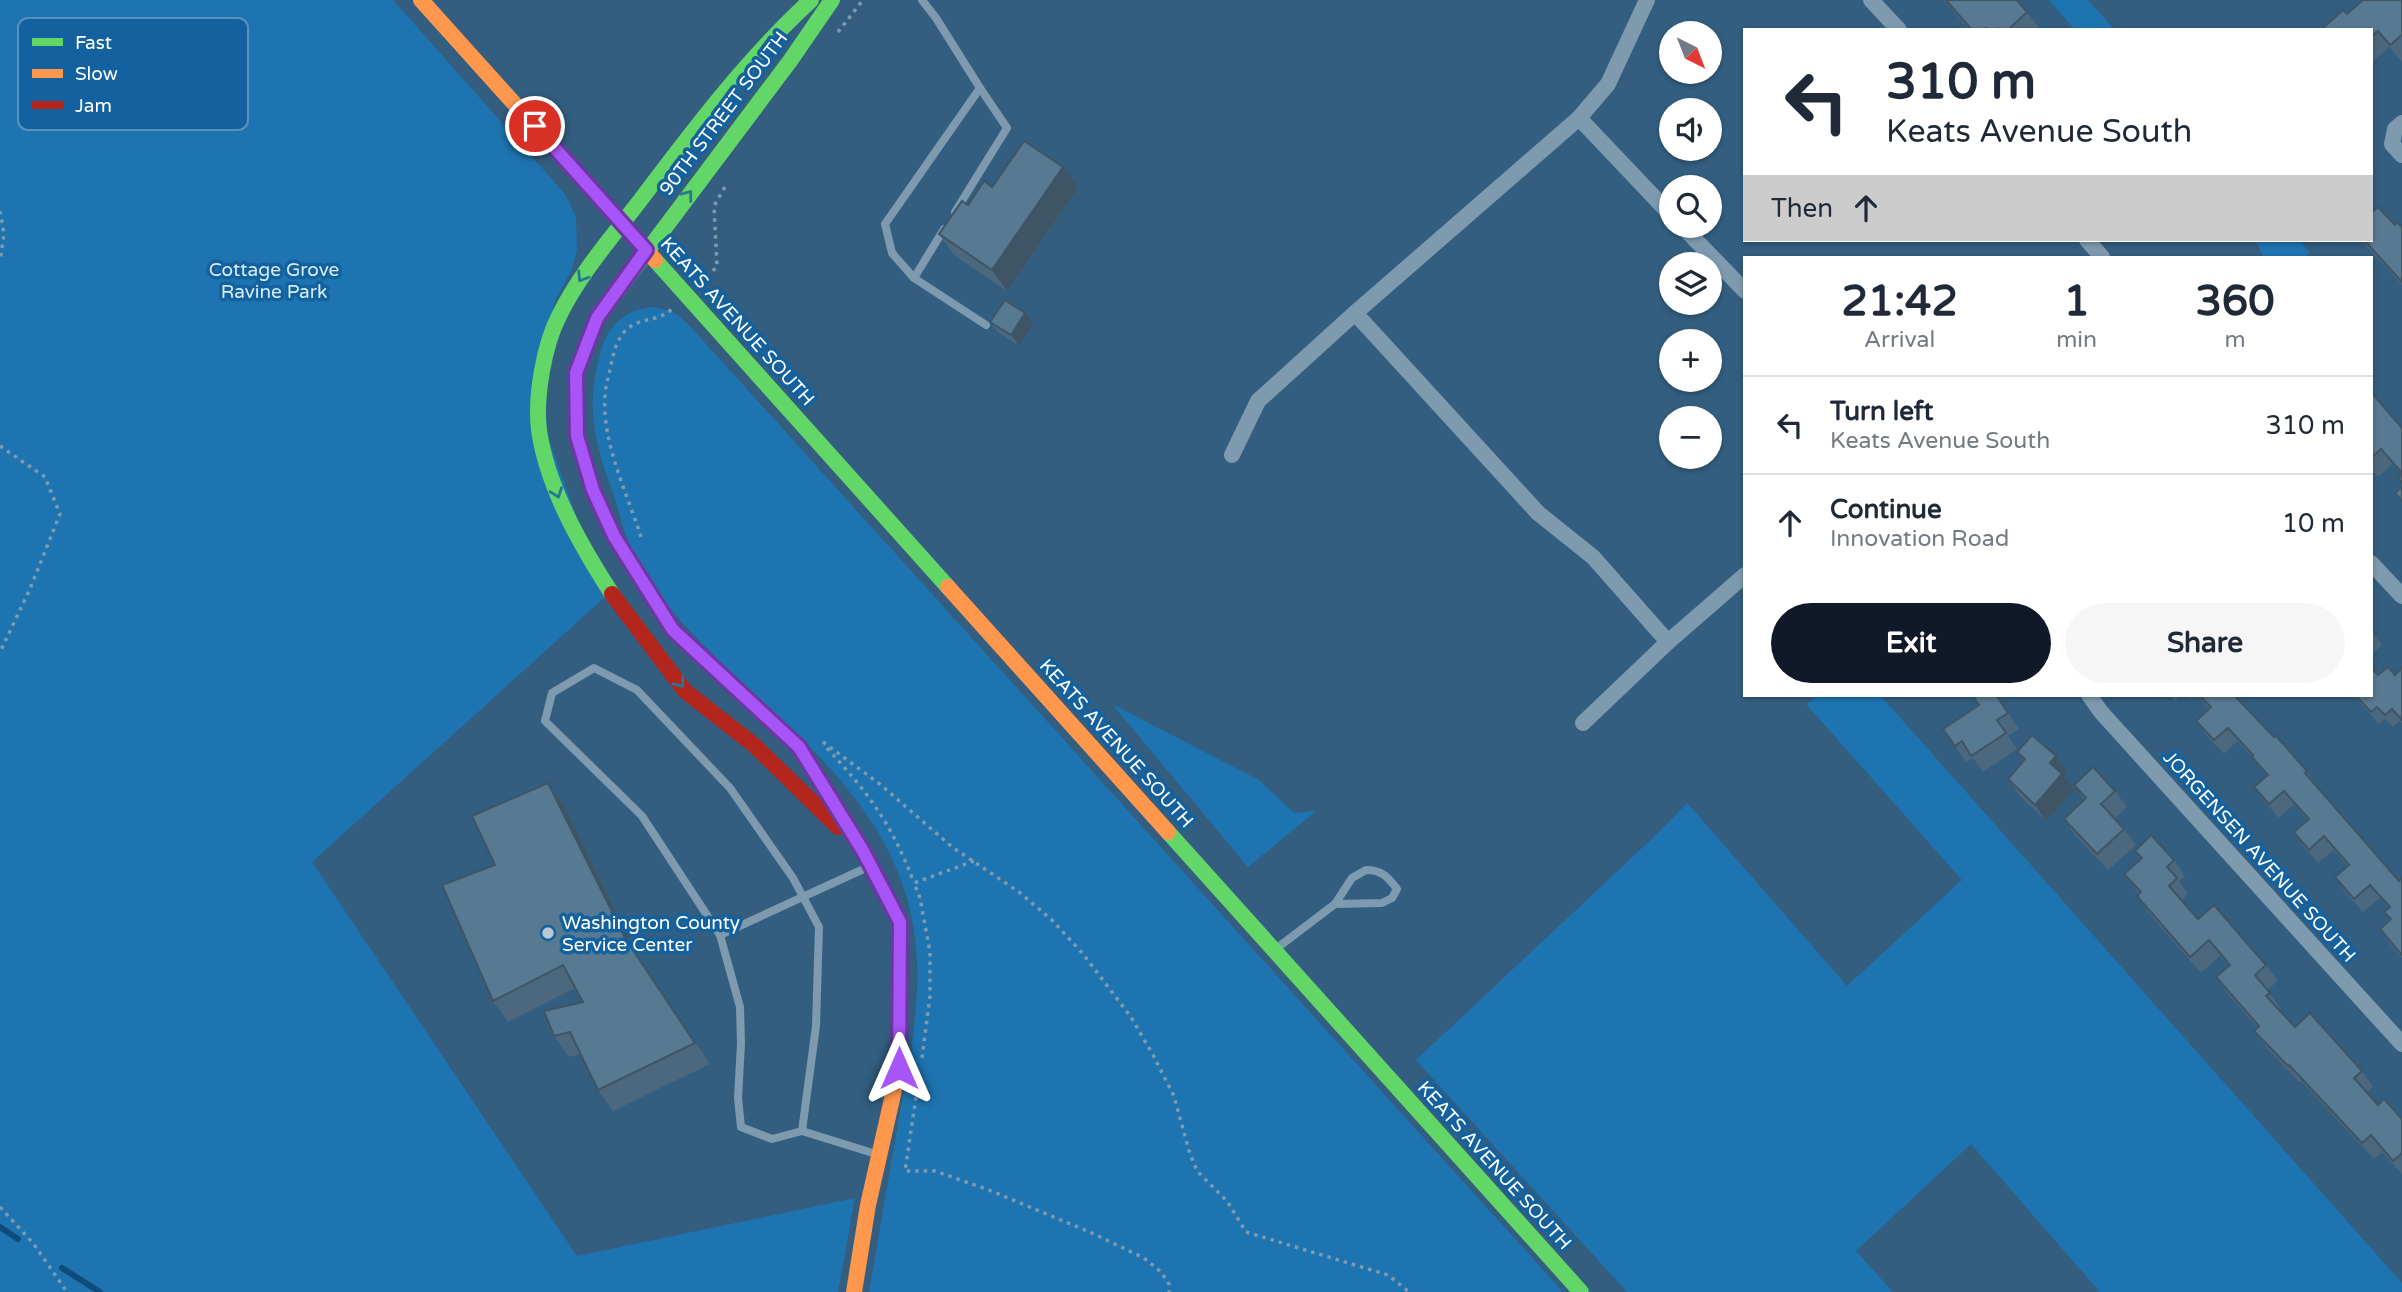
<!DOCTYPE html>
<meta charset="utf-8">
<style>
:root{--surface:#fff;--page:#f6f6f7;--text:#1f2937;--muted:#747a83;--line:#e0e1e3;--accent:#111827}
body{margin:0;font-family:"Varela Round",sans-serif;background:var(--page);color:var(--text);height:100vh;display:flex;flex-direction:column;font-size:26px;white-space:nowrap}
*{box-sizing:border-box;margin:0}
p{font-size:23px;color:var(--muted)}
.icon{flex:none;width:38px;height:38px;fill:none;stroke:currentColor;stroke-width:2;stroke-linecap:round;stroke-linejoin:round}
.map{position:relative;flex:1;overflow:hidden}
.sheet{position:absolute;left:1743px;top:256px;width:630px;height:441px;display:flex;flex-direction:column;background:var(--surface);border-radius:0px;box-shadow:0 2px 5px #0004}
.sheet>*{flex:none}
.hud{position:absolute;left:1743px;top:28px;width:630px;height:214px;border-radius:0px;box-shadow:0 2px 5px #0004;background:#fff;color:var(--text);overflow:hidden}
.needle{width:46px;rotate:138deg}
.fabs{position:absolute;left:1659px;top:21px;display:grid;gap:14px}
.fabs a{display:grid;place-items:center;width:63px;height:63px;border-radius:50%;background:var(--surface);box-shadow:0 2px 5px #0004;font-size:35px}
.pin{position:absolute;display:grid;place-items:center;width:60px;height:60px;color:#fff;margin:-30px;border:4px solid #fff;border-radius:50%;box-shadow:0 2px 7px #0007}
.me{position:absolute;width:77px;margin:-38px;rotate:0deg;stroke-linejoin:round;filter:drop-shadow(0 0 5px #0008)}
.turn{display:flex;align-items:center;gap:24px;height:147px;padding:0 28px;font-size:32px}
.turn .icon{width:91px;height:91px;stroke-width:2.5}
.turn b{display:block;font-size:49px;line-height:60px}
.then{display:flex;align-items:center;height:66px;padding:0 28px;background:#0003;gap:14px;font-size:26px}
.eta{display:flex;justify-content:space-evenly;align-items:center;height:119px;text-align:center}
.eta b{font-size:42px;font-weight:800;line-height:49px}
.primary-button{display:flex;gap:14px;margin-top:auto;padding:14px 28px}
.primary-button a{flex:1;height:80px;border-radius:42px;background:var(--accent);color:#fff;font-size:28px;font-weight:800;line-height:80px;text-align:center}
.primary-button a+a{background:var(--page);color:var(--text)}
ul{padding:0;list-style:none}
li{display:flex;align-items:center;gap:21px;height:98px;padding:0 28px;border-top:2px solid var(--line)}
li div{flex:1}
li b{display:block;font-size:26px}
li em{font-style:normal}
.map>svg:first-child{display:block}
.green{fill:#1e74b1}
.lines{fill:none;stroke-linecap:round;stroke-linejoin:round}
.stream{stroke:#104c7b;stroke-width:6}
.path{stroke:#7e9aaf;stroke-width:3.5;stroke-dasharray:3.5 5;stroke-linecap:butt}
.lane{stroke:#7e9aaf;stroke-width:8}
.street{stroke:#7e9aaf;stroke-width:16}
.fast{stroke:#63d668;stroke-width:16}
.slow{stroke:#ff974d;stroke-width:16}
.jam{stroke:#b3261e;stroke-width:16}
.wall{fill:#4c687e}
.shaded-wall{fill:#3e5566}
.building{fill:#587992;stroke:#3e5566;stroke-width:2}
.oneway{stroke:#237994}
.route-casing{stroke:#6d37a1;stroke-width:18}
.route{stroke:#a855f7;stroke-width:12}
.poi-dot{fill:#b8c7d2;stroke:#13629f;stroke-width:2.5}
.labels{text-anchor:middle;stroke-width:7;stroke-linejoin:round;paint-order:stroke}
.street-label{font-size:19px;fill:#fff;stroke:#13629f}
.park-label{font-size:19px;fill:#d4ecfd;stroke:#13629f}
.poi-label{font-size:19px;fill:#fff;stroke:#13629f;text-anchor:start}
.key{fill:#13629f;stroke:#5a91bc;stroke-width:2}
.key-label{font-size:19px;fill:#fff}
</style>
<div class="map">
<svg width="2402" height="1292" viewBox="0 0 2402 1292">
<rect width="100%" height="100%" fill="#335e7f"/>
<g class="green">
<path d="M0,0H393L565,194L576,217L577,250L571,271L555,301L532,392L605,597L312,862L577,1256L855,1198L838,1292H0Z"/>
<path d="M2049,0H2088L2115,30H2075Z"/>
<path d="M2255,240H2299L2310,253L2305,257H2264Z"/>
<path d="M655,307L675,313L688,324L1563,1292H869C879,1236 888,1180 898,1124C912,1047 929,972 906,895C863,754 716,686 640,568C628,550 620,514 613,493C595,443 585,409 600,355C607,327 624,308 655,307Z"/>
<path d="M1820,695H1880L2402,1283V1292H2100L1971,1144L1856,1251L1893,1292H1627L1416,1060L1658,833L1687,803L1847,986L1962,880L1806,704Z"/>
<path d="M1112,704L1259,780L1294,813L1316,811L1248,867Z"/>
</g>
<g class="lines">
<g class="stream">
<path d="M0,1227L18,1239"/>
<path d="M62,1268L100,1292"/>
</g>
<g class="path">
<path d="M838,32L863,0"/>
<path d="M0,211L4,234L0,261"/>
<path d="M700,282L717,267L714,206L726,185"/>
<path d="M0,446L45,477L60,514L30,589L0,652"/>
<path d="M641,537C627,493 602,443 605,397C605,388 608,379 610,370C613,356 615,342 625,331C640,316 656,323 672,309"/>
<path d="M823,742L881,785L952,847L1019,892L1052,920L1083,954L1131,1017L1153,1055L1174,1096L1189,1151L1197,1171L1227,1201L1246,1232L1388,1275L1409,1292"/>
<path d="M827,748C869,794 892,824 914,883"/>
<path d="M922,1058L930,996V952L920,898L914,883L974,861"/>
<path d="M916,1097L905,1171H935L989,1190L1092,1233L1144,1258L1161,1272L1169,1284V1292"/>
<path d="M0,1207L33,1243L67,1292"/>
</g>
<g class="lane">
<path d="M922,0L936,18L980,88L885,224L892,253L914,278L986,325"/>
<path d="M955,212L1007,128L980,88"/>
<path d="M914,278L944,229"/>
<path d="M1366,870C1382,870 1388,877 1397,889L1392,898L1382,903L1335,904L1352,878Z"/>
<path d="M720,935L868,867"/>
<path d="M1277,948L1335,904"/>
<path d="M802,1131L772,1139L741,1127L738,1098L741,1043L740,1007L720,935L642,816L545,721L552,693L594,668L637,690L730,788L793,878L819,927L816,1026L802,1131L876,1154"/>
</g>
<g class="street">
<path d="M1871,0L1899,30"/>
<path d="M1579,118L1671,215"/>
<path d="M2402,123L2395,129L2392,144L2402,155"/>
<path d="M1682,226L1745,291"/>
<path d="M2087,240L2102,257"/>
<path d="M1355,313L1538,513L1593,557L1668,642"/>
<path d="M1232,455L1258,401L1355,313L1579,118L1608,84L1647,0"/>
<path d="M2371,563L2402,596"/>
<path d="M2089,695L2101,712L2402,1044"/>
<path d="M1583,723L1668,642L1745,575"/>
</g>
<g class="fast">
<path d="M655,260L948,587"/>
<path d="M581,450L577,437L576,373L597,318L790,61L832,0"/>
<path d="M612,594C581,546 547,487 539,430C535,397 544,345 559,316C580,273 613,236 642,198C694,129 747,59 811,0"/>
<path d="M1168,832L1581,1292"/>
</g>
<g class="slow">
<path d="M421,0L655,260"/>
<path d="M948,587L1168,832"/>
<path d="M718,672L799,747L863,851L900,922L899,1068L868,1205L854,1292"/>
</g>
<g class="jam">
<path d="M581,450L593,490L614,536L673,630L718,672"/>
<path d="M612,594L685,691L754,745L838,827"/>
</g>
</g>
<g class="wall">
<path d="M1944,0H2017L2027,12L2039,28L2037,30H1969Z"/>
<path d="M2402,0V60L2401,61L2389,47L2371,63V30L2347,14Z"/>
<path d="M992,187L1078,188L1007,291L954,255L939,234L968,205Z"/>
<path d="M2395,225L2402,227V285L2361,240H2371Z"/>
<path d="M990,322L1033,324L1019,346L998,332Z"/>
<path d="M2371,392L2402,428V484L2398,478L2402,475L2392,464L2378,477L2371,470Z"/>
<path d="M2371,631L2382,645L2371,655Z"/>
<path d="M2402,668V723L2400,721L2393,727L2385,719L2379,724L2353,695H2371L2378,675H2395Z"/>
<path d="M1996,695L2019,729L2008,736L2017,749L1983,772L1973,758L1966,762L1943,729Z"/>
<path d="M2170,695H2182L2175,701Z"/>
<path d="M2187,695H2196L2191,699Z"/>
<path d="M2196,695H2234L2307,771L2316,786L2399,881L2402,878V958L2389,943L2380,929L2390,920L2384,912L2389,908L2380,898L2363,912L2344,891L2335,877L2347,866L2334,850L2318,863L2303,846L2294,832L2308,820L2294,804L2279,818L2264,801L2254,787L2267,776L2253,758L2237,741L2224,754L2206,735L2196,721L2209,709Z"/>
<path d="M2017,752L2056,756L2067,772L2064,776L2074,790L2046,821L2019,795L2008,779L2024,761Z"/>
<path d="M548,783L563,804L640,960L710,1064L613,1111L598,1090L581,1054L569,1057L554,1036L583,1002L575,988L508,1022L493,1001L495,865Z"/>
<path d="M2074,785L2115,791L2127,807L2115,818L2124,829L2136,845L2108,870L2075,835L2064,819L2084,800Z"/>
<path d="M2135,851L2174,860L2185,876L2179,881L2188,894L2182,900L2198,919L2266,965L2278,981L2267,990L2281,1009L2280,1011L2295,1027L2362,1071L2373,1087L2367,1093L2378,1105L2402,1119V1174L2382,1152L2374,1159L2301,1081L2299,1082L2266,1047L2254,1031L2258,1028L2227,993L2216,977L2229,966L2220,956L2201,973L2148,912L2137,896L2139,894L2124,874L2141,859Z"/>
</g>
<g class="shaded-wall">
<path d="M1063,167L1078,188L1007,291L992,270Z"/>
<path d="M1025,313L1033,324L1019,346L1011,335Z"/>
<path d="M2056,756L2067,772L2064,776L2074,790L2046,821L2035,805L2050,763Z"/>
<path d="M548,783L563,804L640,960L710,1064L625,938Z"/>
</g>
<g class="building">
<path d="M1946,0H2017L2027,12L2008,30H2000L1998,28L1995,30H1987L1986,28L1984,30H1972Z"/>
<path d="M2363,0H2402V35L2390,45L2378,31L2371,37V30H2321L2343,10L2347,14Z"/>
<path d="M1024,141L1063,167L992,270L939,234L962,201L968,205L984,181L992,187Z"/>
<path d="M2378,207L2395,225L2397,222L2402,227V282L2364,240H2371V213Z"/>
<path d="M1005,300L1025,313L1011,335L990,322Z"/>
<path d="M2371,392L2402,428V473L2381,449L2371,458Z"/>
<path d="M2402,475V483L2398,478Z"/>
<path d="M2402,487V501L2395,493Z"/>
<path d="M2371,667L2378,675L2388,667L2395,675L2402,668V720L2392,709L2385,715L2377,707L2371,712L2355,695H2371Z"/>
<path d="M1979,695H1996L2008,713L1997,720L2006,733L1971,756L1962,741L1955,746L1943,729L1979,705L1974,698Z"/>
<path d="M2199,695H2234L2274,737L2276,736L2307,771L2305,773L2399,881L2402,878V955L2380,929L2391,919L2384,912L2390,907L2370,885L2354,899L2335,877L2349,865L2324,836L2309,850L2294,832L2309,819L2284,791L2269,804L2254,787L2268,775L2252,757L2253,755L2228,728L2214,740L2196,721L2211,707Z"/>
<path d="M2032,735L2056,756L2050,763L2062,774L2035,805L2008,779L2025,759L2017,752Z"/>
<path d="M2093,767L2115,791L2101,804L2124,829L2097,854L2064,819L2086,798L2074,785Z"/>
<path d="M548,783L625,938L695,1043L598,1090L570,1032L554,1036L544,1011L583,1002L563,965L493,1001L442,885L495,865L472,816Z"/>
<path d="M2151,835L2174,860L2167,867L2177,878L2169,886L2198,919L2214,905L2266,965L2255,975L2270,993L2266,996L2295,1027L2310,1013L2362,1071L2354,1078L2378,1105L2384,1099L2402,1119V1153L2393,1161L2371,1135L2362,1143L2289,1065L2288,1066L2254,1031L2259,1026L2216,977L2230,965L2209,940L2190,957L2137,896L2141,892L2124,874L2142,858L2135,851Z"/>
</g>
<defs><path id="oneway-chevron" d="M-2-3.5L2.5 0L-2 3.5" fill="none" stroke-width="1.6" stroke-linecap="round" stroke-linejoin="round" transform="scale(1.75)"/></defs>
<g class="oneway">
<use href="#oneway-chevron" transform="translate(688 195) rotate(-53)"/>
<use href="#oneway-chevron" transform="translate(582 277) rotate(122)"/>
<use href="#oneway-chevron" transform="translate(557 493) rotate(70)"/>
<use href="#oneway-chevron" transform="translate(680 683) rotate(52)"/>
</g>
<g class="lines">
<g class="route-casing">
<path id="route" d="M535,126L646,250L597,318L576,373L577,436L593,490L614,536L673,630L799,747L863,851L900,922L899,1068"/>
</g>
<use href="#route" class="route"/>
</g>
<circle class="poi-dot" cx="548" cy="933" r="7"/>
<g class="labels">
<g class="street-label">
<text transform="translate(723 113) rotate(-53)" y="7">90TH STREET SOUTH</text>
<text transform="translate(738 321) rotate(48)" y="7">KEATS AVENUE SOUTH</text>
<text transform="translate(1117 743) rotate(48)" y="7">KEATS AVENUE SOUTH</text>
<text transform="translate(2260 856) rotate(48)" y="7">JORGENSEN AVENUE SOUTH</text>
<text transform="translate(1495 1165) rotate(48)" y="7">KEATS AVENUE SOUTH</text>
</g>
<g class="park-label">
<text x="274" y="276">Cottage Grove<tspan x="274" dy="22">Ravine Park</tspan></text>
</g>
<g class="poi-label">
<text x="562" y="929">Washington County<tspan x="562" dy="22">Service Center</tspan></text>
</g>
</g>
<rect x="18" y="18" width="230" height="112" rx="10" class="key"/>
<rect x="32" y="38" width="31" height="8" fill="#63d668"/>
<rect x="32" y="69" width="31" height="9" fill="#ff974d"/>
<rect x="32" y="101" width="31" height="8" fill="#b3261e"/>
<g class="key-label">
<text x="75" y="49">Fast</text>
<text x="75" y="80">Slow</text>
<text x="75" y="112">Jam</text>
</g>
</svg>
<div class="fabs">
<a><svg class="needle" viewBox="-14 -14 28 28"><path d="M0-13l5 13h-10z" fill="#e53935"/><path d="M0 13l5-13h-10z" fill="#747a83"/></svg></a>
<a><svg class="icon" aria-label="sound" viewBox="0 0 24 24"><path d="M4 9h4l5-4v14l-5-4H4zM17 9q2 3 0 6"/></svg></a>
<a><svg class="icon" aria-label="search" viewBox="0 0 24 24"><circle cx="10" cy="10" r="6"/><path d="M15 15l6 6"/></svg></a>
<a><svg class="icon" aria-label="layers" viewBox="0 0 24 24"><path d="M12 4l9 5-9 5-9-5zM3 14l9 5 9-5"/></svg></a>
<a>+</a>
<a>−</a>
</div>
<div class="pin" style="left:535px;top:126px;background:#d93025"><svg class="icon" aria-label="arrive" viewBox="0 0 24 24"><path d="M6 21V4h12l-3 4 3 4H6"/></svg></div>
<svg class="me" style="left:899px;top:1068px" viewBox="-20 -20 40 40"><path d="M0-17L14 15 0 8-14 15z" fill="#a855f7" stroke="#fff" stroke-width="4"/></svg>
<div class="hud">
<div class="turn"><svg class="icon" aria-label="left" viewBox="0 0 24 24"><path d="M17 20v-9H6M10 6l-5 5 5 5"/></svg><div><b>310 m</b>Keats Avenue South</div></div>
<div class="then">Then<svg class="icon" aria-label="ahead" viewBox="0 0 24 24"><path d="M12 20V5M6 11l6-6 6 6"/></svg></div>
</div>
<section class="sheet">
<div class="eta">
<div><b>21:42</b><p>Arrival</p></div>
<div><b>1</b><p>min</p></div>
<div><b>360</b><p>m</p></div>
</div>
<ul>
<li><svg class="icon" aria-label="left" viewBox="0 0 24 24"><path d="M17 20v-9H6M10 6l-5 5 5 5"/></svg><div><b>Turn left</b><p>Keats Avenue South</p></div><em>310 m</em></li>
<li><svg class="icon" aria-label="ahead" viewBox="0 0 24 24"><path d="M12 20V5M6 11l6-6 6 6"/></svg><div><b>Continue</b><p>Innovation Road</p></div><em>10 m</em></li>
</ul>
<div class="primary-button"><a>Exit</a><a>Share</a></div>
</section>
</div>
